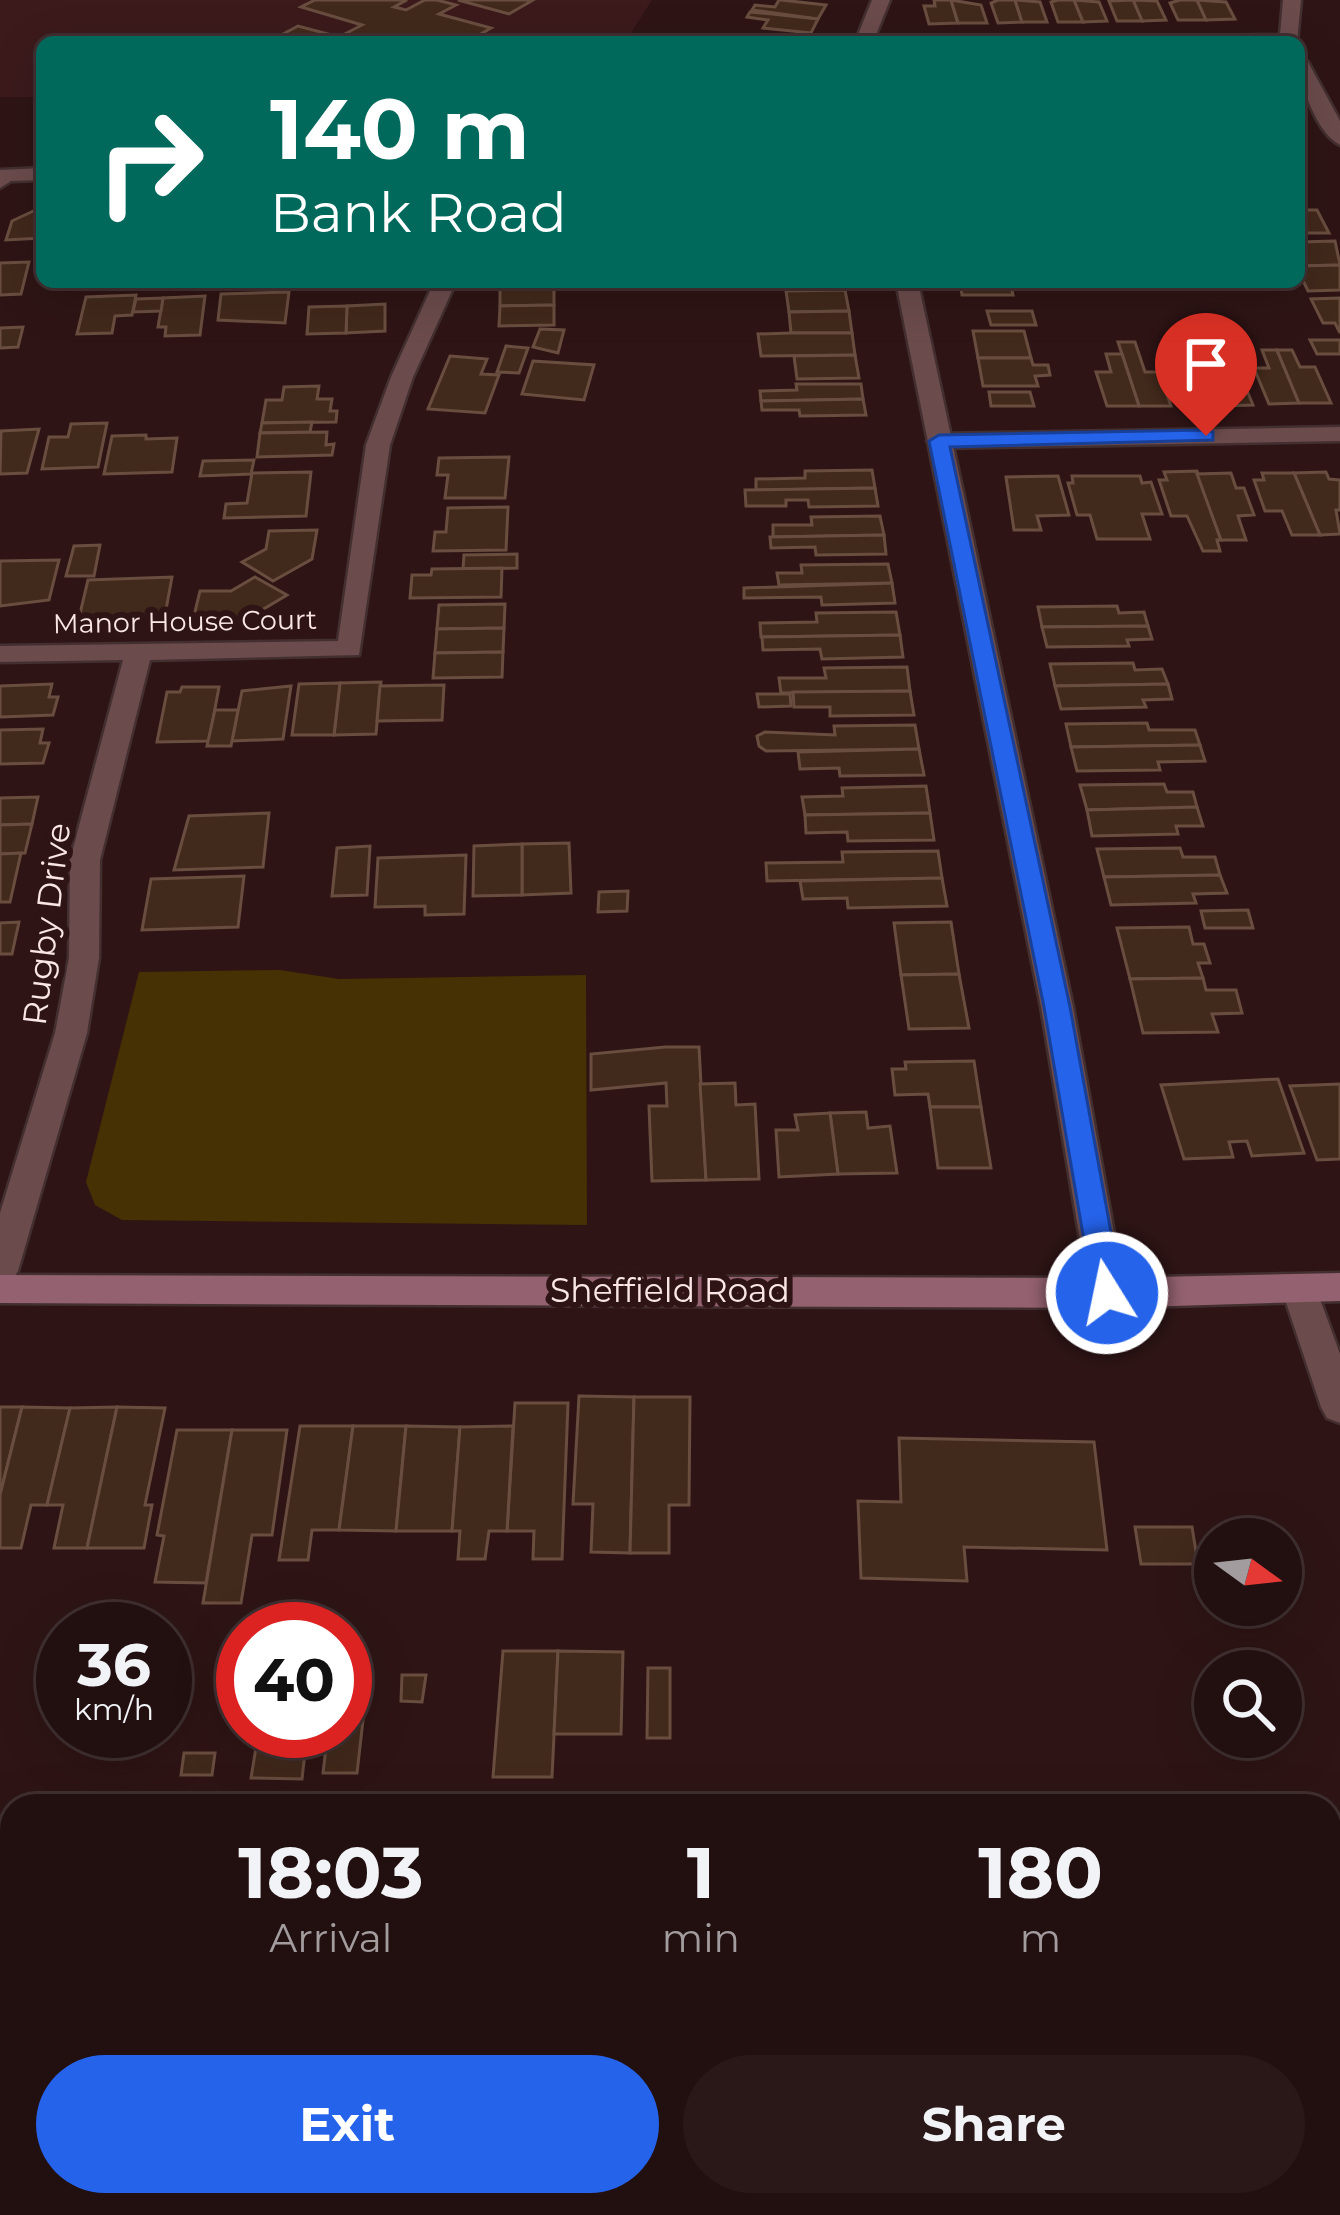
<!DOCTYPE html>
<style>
:root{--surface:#220f10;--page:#2a1819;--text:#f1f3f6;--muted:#a29c9f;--line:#3f2f30;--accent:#2563eb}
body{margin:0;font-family:Montserrat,sans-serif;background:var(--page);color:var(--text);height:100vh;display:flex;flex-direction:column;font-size:45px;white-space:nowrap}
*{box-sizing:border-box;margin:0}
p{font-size:39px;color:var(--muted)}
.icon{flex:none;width:66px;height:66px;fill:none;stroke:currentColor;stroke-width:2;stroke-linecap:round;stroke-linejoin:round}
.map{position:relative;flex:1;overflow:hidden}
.drawer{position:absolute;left:0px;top:1794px;width:1341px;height:423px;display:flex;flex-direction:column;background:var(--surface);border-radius:36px 36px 0 0;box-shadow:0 12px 48px #0002,0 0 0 3px var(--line)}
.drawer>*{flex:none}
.hud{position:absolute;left:36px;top:36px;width:1269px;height:252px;border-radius:18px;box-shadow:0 12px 48px #0002,0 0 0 3px var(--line);background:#00695c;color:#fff;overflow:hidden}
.needle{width:78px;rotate:105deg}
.fabs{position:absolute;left:1194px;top:1518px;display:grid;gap:24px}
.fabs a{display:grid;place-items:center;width:108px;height:108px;border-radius:50%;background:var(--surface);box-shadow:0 12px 48px #0002,0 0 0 3px var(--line);font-size:60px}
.speed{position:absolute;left:36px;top:1602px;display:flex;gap:24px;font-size:60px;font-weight:700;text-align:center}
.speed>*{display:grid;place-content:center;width:156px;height:156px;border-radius:50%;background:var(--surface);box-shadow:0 12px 48px #0002,0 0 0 3px var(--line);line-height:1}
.speed small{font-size:30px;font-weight:400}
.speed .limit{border:18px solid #d22;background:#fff;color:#111}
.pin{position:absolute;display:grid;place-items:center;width:102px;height:102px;color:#fff;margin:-123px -51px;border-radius:50% 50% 50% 0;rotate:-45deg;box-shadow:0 0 12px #0007}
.pin .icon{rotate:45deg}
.me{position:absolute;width:132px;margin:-66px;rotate:350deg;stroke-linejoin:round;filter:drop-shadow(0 0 9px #0008)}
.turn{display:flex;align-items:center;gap:42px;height:252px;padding:0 36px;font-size:54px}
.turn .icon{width:156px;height:156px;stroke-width:2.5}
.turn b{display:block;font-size:84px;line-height:102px}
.eta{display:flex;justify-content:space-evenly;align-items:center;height:204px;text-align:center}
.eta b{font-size:72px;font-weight:700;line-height:84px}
.primary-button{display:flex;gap:24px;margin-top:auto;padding:24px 36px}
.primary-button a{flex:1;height:138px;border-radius:72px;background:var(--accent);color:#fff;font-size:48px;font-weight:700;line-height:138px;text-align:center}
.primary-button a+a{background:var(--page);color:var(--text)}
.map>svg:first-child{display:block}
.built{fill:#3c1a1c}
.green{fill:#453103}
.building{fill:#41291b;stroke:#694e3f;stroke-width:3}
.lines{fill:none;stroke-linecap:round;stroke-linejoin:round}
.minor-casing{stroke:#432f30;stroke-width:5}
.tertiary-casing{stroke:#432f30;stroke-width:5}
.secondary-casing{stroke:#432f30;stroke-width:5}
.minor{fill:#6b4b4b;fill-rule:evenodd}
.tertiary{fill:#6b4b4b;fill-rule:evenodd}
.secondary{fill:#946170;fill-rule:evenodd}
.route{fill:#2563eb;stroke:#184099;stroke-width:3}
.labels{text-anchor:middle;stroke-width:12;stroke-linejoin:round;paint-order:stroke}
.far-street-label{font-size:27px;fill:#fae6e6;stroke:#2e1415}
.street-label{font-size:33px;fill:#fae6e6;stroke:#2e1415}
</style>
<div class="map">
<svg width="1340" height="2215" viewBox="0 0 1340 2215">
<rect width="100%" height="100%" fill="#2e1415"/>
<path class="built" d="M0,0H652L625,42H42V97H0Z"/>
<path class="green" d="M280,970L339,979L586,975L587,1225L122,1220L95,1205L86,1182L139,972Z"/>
<g class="building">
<path d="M315,0H407L394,7L406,10L425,0H437L456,5L439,14L491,28L467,42H268L298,26L339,37L362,25L301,7Z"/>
<path d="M458,0H533L509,14Z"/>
<path d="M779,0H781L826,5L818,19L752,10L755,5L775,7Z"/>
<path d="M934,0H951L958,23L929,24L924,6H935Z"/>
<path d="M951,0L981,5L987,23H958Z"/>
<path d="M998,0H1015L1022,22L998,23L991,3Z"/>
<path d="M1015,0L1040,2L1047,22H1022Z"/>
<path d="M1058,0H1074L1083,22H1058L1051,2Z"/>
<path d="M1074,0L1099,2L1107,21L1083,22Z"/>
<path d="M1133,0L1157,1L1166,20L1142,21Z"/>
<path d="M1133,0L1142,21H1117L1109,1Z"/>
<path d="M1180,0H1197L1206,20H1178L1170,3Z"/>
<path d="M1197,0L1226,2L1235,19L1206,20Z"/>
<path d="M750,12L772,14L818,19L811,33L763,28L768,20L747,17Z"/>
<path d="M42,207V238L6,240L12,221Z"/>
<path d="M1299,210H1317L1329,233H1299Z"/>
<path d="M1335,241L1340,265L1299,266V242Z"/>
<path d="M29,262L21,294L0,295V263Z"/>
<path d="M1340,265V290L1308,291L1299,272V266Z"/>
<path d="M960,282H1010L1013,295H962Z"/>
<path d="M554,286V305L500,306V287Z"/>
<path d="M845,290L849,311L789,312L786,291Z"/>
<path d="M289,292L285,323L218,320L221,294Z"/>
<path d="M136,295L132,315L115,316L112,333L77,334L86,297Z"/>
<path d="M205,296L200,335L165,336L166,327H158L163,298Z"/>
<path d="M163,298L161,311L133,312L136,299Z"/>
<path d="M1340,298V333L1335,323H1323L1311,299Z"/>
<path d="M385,304V331L346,333L347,306Z"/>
<path d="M554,305V325L499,326L500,306Z"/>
<path d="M347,306L346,333L307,334L309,307Z"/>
<path d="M849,311L852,333H791L789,312Z"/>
<path d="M987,311H1032L1036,325H991Z"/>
<path d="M23,327L18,347L0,348V328Z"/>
<path d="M540,329L564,330L558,353L533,347Z"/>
<path d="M973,331H1024L1031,358H978Z"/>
<path d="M791,333H852L855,355L761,356L758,334Z"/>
<path d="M1310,340H1340V354H1317Z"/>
<path d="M1118,342H1135L1145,372H1159L1171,406H1139Z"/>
<path d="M506,346L528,348L519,373L497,372Z"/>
<path d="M1262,350H1277L1299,403L1269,404L1254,368H1269Z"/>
<path d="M1277,350H1292L1300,367H1315L1331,403H1299Z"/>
<path d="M1186,352H1201L1221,406H1191L1178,370H1193Z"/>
<path d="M1201,352H1216L1223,369H1238L1253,405L1221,406Z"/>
<path d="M1106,354H1122L1139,406H1107L1096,372H1111Z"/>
<path d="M855,355L859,378L797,379L794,356Z"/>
<path d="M450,356L487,359L481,374L499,375L485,413L428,409Z"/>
<path d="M978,358H1031L1033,365H1048L1050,375L1035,376L1038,386H983Z"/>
<path d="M533,361L594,365L584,400L522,394Z"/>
<path d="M796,384H861L863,399L761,401L760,391L797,390Z"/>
<path d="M319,386L317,399H332L330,411H337L336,422L262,423L266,400H282L284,387Z"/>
<path d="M989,392H1030L1034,406H991Z"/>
<path d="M863,399L866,415L800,416L799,410H762L761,401Z"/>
<path d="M312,422L310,432L260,433L262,423Z"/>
<path d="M107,423L98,467L42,469L49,437H68L71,424Z"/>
<path d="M39,429L27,473L0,474L1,431Z"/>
<path d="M327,432L326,445L334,444L332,455L257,457L260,433Z"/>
<path d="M146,435V439L177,438L172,472L104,474L112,436Z"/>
<path d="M509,457L505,498H445L448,475H437L439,458Z"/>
<path d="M254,460L251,474L200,476L203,461Z"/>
<path d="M872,470L875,488L756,490V479L805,478V471Z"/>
<path d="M1197,471L1221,540H1217L1220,551H1203L1187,516H1171L1159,480H1167L1164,472Z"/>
<path d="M311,472L306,516L224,518L226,504L247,503L252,473Z"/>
<path d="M1326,472L1329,479L1340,480V510H1336L1340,534L1320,535L1294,473Z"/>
<path d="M1231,473L1236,488H1244L1254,515L1238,516L1246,540H1221L1197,474Z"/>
<path d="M1262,473H1294L1320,535H1292L1282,511H1265L1254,480H1264Z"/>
<path d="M1058,476L1069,515L1037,516L1041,530H1014L1006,477Z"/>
<path d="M1072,476H1140L1142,483L1151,482L1162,514H1142L1150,539H1097L1090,515H1077L1068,483H1073Z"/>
<path d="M875,488L878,506L809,507L808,500H786V506H746L745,490Z"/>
<path d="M508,507L506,550L433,551L435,532H446L448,508Z"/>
<path d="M880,516L884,535L773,537V525H812L811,517Z"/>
<path d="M317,530L312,559L273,581L242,562L266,549L269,531Z"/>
<path d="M884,535L886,554L816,555L815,547L771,548L770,537Z"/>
<path d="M100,545L94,576H66L74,546Z"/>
<path d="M517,554V568L463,569L464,555Z"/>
<path d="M59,560L49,600L0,606V561Z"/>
<path d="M888,564L892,583L779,585L777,573H802L801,565Z"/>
<path d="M502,568L501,597L410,598L412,575H431L432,569Z"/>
<path d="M172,577L165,615L79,618L88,580Z"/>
<path d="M255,577L287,595L247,619L193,620L200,591H231Z"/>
<path d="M892,583L895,603L822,605L821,597L744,598V588Z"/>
<path d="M505,604L504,628L437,629L439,605Z"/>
<path d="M1117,606L1119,613L1144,612L1148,626L1042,627L1038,607Z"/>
<path d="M896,612L900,635L761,637L760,623L817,622L816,613Z"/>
<path d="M1148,626L1152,639L1127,640L1129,646L1047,647L1042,627Z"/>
<path d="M504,628L503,652L435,653L437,629Z"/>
<path d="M900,635L903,657L822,659L820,649L763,650L762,637Z"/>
<path d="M503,652L502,677L433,678L435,653Z"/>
<path d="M1133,663L1135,670L1162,669L1168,684L1055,686L1050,664Z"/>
<path d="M907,667L910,691L781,693L779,678H826L824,668Z"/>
<path d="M381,682L376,734L334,735L340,683Z"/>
<path d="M340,683L334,735H292L299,684Z"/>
<path d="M52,684L49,697H58L53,715L0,717V686Z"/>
<path d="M1168,684L1172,699L1143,700L1146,707L1061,709L1055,686Z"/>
<path d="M444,685L442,720L377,721L380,686Z"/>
<path d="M291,686L283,739L232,741L242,691Z"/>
<path d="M182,687H219L209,741L157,742L167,692H180Z"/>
<path d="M910,691L914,715L830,716V707H794L793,692Z"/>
<path d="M757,694H790L791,706L759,707Z"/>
<path d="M215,710H238L231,746H207Z"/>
<path d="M1147,723L1149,730H1195L1200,745L1071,747L1066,724Z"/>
<path d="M915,725L919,749L766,751L759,746L757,736L765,732L835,735L834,726Z"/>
<path d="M43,729L40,743H49L43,763L0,764V730Z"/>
<path d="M1200,745L1205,761L1158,762L1160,770L1077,771L1071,747Z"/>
<path d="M919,749L924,775L840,776L839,768L800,769L798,752Z"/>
<path d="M1164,784L1167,792H1193L1197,807L1087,810L1080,785Z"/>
<path d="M926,786L930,813L805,815L802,797L843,796L842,788Z"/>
<path d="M38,797L32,824L0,825V798Z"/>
<path d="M1197,807L1203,826H1176L1178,834L1092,836L1087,810Z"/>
<path d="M269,813L263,867L174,870L189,816Z"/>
<path d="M930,813L934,840L848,841L847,832L806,833L805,815Z"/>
<path d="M32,824L25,853L0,854V825Z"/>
<path d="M569,843L571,893L522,895V844Z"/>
<path d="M522,844V895L473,896L474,846Z"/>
<path d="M370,846L367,895L332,896L337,848Z"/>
<path d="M1180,848L1183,857H1215L1220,875L1104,877L1097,849Z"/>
<path d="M938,851L942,878L767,881L766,863L843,862L842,852Z"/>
<path d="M21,853L10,902H0V854Z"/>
<path d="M466,855L464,914L425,915V906L375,907L378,858Z"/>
<path d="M1220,875L1227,893L1193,894L1196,903L1111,905L1104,877Z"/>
<path d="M244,876L238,927L142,930L151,879Z"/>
<path d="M942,878L947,906L848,908L847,898L803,899L800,881Z"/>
<path d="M628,891L627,911L598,912L599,892Z"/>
<path d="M1248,910L1253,928H1205L1201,911Z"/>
<path d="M19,922L12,954H0V923Z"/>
<path d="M951,922L959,974L901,975L894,923Z"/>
<path d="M1189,927L1193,944H1204L1210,963H1198L1203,978L1130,979L1117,928Z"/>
<path d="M959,974L969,1028L909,1029L901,975Z"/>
<path d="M1203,978L1206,990H1236L1242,1013L1212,1014L1218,1032L1143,1033L1130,979Z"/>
<path d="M665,1047H699L706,1180L652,1181L649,1106H667L666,1083L591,1090V1054Z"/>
<path d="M974,1061L981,1107H930L928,1094L895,1095L892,1069H906L905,1062Z"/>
<path d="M1278,1079L1304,1153L1252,1156L1247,1141L1229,1142L1233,1157L1184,1159L1161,1085Z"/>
<path d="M735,1083L736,1105L755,1104L759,1179L706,1180L700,1084Z"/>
<path d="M1340,1084V1159L1317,1160L1290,1086Z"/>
<path d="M930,1107H981L991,1168H938Z"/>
<path d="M866,1112L868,1128L890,1126L897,1173L838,1174L830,1113Z"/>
<path d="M830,1113L838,1174L779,1177L776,1130H798L795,1115Z"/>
<path d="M579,1396L634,1397L630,1553L591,1552L593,1504H573Z"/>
<path d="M634,1397H690L689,1505H669V1553H630Z"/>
<path d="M515,1403H568L562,1559H533L534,1531H507Z"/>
<path d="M0,1407H22L0,1495Z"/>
<path d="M22,1407L70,1408L47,1505H31L21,1548H0V1495Z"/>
<path d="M117,1407L87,1548H54L63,1505H47L70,1408Z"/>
<path d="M117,1407L165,1408L145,1505H152L144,1548H87Z"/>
<path d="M300,1426H353L339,1530H312L308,1560H279Z"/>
<path d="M353,1426H406L396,1531L339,1530Z"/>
<path d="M406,1426L460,1427L452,1531H396Z"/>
<path d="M513,1426L507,1531H489L485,1559H458L460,1531H452L460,1427Z"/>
<path d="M177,1430H232L206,1583L155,1582L164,1536L157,1535Z"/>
<path d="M232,1430H287L272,1535H252L241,1603H203Z"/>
<path d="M899,1438L1094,1442L1107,1550L964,1547L967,1581L861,1578L858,1501L901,1502Z"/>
<path d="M1135,1527H1192L1198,1564H1141Z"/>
<path d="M503,1651H558L552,1777H493Z"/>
<path d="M558,1651L623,1652L621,1734H554Z"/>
<path d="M648,1668H670V1738H647Z"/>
<path d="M402,1675H426L422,1702L401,1701Z"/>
<path d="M345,1694H366L357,1773H323L328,1731H345Z"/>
<path d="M258,1735H307L302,1779L251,1778Z"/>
<path d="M184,1753H215L212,1775H181Z"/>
</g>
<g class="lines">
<g class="minor-casing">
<g id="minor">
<path d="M1283,0H1301L1297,42H1113L1122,37L1280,35Z"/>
<path d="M1299,57L1308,62L1340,121V145C1316,133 1299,83 1299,57Z"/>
<path d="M42,168V180L11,181L0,188V170Z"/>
<path d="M434,282H456L413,377L390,445L359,655L150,660L100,860L99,958L87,1033L18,1271L12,1281L0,1285V1213L55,1033L69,958L70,860L123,660L0,662V646L338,641L366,445L391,377Z"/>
<path d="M1340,427V441L939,448L927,441L939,434Z"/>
<path d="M1300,1276L1313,1280L1340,1354V1423L1327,1418L1321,1407L1282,1290L1287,1280Z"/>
</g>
</g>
<g class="tertiary-casing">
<g id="tertiary">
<path d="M872,0H890L873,42H855Z"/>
<path d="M896,282H918L1073,1007L1125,1293L1120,1303L1107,1308L1094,1303L1089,1293L1041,1007Z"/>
</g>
</g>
<g class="secondary-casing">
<path id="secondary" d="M1340,1273V1301L1107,1308L0,1303V1275L1107,1278Z"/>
</g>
<use href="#minor" class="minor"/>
<use href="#tertiary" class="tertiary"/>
<use href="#secondary" class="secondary"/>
</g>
<path class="route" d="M1206,430L1213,432V440L950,447L1070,1007L1122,1293L1118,1301H1097L1093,1293L1044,1007L929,441L939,435Z"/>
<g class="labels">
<g class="far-street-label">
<text transform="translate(185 622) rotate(-1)" y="9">Manor House Court</text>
</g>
<g class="street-label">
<text transform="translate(46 924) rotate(-83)" y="12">Rugby Drive</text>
<text x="670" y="1302">Sheffield Road</text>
</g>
</g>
</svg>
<div class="fabs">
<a><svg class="needle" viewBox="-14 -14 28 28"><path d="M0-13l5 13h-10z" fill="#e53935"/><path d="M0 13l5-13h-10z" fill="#a29c9f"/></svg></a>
<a><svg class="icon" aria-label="search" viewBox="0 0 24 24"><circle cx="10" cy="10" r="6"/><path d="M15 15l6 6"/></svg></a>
</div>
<div class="speed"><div>36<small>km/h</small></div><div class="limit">40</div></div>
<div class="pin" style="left:1206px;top:436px;background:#d93025"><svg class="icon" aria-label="arrive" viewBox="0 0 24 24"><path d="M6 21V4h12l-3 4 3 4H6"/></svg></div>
<svg class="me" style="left:1107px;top:1293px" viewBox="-20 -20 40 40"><circle r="17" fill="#2563eb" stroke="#fff" stroke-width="3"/><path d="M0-11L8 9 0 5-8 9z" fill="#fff"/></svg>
<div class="hud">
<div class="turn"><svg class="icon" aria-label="right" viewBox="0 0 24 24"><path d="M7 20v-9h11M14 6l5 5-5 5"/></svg><div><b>140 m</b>Bank Road</div></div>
</div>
<section class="drawer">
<div class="eta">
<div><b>18:03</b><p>Arrival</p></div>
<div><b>1</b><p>min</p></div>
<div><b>180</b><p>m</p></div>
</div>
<div class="primary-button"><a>Exit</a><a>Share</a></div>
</section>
</div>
